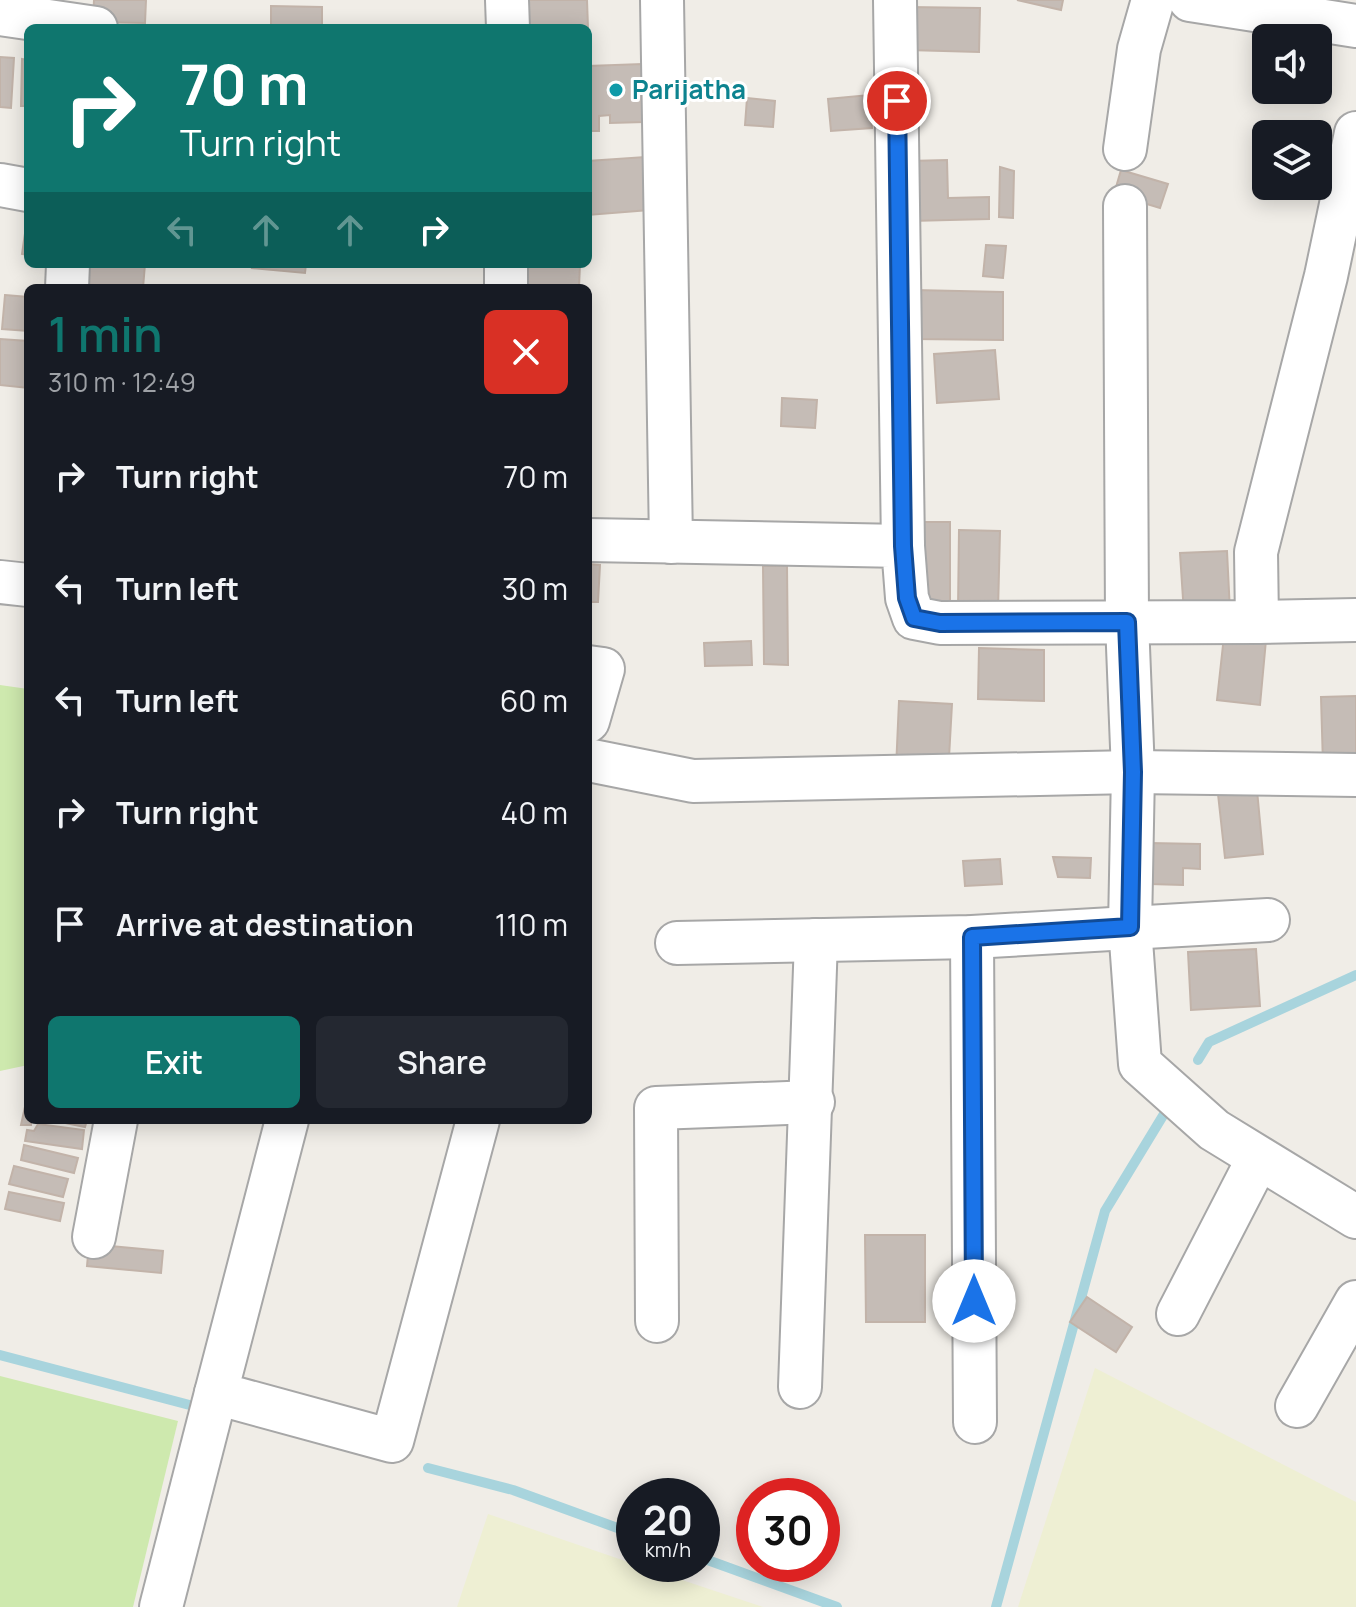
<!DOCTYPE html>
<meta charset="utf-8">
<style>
:root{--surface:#171b24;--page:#242831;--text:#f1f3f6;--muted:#9ea1a6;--accent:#0f766e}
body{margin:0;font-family:Manrope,sans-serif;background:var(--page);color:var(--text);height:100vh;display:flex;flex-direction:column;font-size:30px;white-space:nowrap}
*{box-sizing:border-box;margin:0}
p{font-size:26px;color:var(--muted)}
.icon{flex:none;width:44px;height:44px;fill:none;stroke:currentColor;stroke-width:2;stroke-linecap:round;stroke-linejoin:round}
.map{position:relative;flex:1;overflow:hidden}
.drawer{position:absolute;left:24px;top:284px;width:568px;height:840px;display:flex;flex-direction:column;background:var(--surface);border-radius:12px;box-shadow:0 4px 20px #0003}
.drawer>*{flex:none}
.banner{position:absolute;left:24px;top:24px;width:568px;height:244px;border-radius:12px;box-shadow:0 4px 20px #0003;background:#0f766e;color:#fff;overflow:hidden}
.fabs{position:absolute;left:1252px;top:24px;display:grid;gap:16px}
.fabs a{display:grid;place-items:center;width:80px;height:80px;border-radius:12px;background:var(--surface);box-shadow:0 4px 20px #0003;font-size:40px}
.speed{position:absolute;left:616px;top:1478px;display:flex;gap:16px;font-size:40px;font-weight:700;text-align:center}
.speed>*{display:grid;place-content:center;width:104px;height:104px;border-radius:50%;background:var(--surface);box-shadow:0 4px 20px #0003;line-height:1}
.speed small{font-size:20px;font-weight:400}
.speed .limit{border:12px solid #d22;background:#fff;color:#111}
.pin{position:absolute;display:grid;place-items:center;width:68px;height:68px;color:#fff;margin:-34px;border:4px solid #fff;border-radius:50%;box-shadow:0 2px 8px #0007}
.me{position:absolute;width:88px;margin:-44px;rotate:0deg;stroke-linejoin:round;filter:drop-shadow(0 0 6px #0008)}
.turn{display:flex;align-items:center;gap:28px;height:168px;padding:0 24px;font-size:36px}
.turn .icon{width:104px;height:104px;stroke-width:2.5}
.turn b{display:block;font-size:56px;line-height:68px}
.lanes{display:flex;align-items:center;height:76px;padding:0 24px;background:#0003;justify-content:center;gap:40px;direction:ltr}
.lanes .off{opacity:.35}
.round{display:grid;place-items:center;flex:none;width:84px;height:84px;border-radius:12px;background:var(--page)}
.overview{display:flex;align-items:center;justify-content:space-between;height:136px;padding:0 24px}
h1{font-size:48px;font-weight:600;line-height:60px;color:var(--accent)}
.button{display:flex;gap:16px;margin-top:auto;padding:16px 24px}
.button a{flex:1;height:92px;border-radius:12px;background:var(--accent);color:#fff;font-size:32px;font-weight:600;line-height:92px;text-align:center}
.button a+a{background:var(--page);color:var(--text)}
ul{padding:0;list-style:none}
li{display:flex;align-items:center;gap:24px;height:112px;padding:0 24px}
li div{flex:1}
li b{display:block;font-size:30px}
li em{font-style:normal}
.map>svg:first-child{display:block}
.farmland{fill:#eeefd3}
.grass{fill:#cee9ae}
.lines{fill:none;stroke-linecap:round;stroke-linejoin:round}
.stream{stroke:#a8d4dd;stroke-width:10}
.building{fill:#c5bcb6;stroke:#c2b3a9;stroke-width:2}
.minor-casing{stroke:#a7a7a7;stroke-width:46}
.minor{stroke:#fff;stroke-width:42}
.route-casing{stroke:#114b97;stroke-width:20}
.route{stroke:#1a73e8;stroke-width:14}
.culture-dot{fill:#0f9aa8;stroke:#fff;stroke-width:3}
.labels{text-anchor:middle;stroke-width:6;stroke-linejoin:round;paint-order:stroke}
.culture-label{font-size:26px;font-weight:bold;fill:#0d838f;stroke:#fff;text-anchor:start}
</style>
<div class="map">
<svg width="1356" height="1607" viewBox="0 0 1356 1607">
<rect width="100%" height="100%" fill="#f0ede7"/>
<g class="farmland">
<path d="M1095,1368L1356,1502V1607H1018Z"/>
<path d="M488,1514L634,1564L763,1607H457Z"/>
</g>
<g class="grass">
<path d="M0,685L28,689V1065L0,1071Z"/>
<path d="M0,1376L178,1421L133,1607H0Z"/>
</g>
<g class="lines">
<g class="stream">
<path d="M1198,1060L1209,1042L1356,975"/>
<path d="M0,1355L201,1408"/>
<path d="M428,1468L513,1490L634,1534"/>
<path d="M702,1558L837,1607"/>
<path d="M996,1607L1105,1211L1164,1114"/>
</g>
</g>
<g class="building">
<path d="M94,0H146L145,23L93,22Z"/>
<path d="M519,0H587L588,28H520Z"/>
<path d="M1017,0H1063L1061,10Z"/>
<path d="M271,6L322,7V28H271Z"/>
<path d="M909,7L980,8L979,52L908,50Z"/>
<path d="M0,57L14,58L11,108L0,107Z"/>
<path d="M22,59L28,60V106H21Z"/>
<path d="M642,64L644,122L610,123V115L599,116V131H588V66Z"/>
<path d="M869,95L872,128L831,131L828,99Z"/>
<path d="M747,98L775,101L773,127L745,125Z"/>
<path d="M645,157L649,210L588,215V161Z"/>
<path d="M947,160L948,198L989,197V219L911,221L909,161Z"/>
<path d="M1000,167L1014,171L1013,218L999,217Z"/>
<path d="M1121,170L1168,184L1160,208L1114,194Z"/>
<path d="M28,213V255L22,254Z"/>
<path d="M986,245L1006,246L1003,278L983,276Z"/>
<path d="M80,264H145L143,288L78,284Z"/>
<path d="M253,264H306L305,273L252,268Z"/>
<path d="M525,264H580L579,288H524Z"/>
<path d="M914,290L1003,292V340L914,339Z"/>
<path d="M5,295L28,297V331L2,329Z"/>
<path d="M0,339L28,341V388L0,385Z"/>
<path d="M995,350L999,399L937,403L934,354Z"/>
<path d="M782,398L817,400L815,428L781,426Z"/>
<path d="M915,522H950V609L915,608Z"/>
<path d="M959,530L1000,531L998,611L958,610Z"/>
<path d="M1227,551L1230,612L1184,614L1180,553Z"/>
<path d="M588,564L600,565L598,602H588Z"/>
<path d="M763,566H787L788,665L764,664Z"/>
<path d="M1224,636L1266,640L1260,705L1217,700Z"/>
<path d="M751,641L752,665L705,666L704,643Z"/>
<path d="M979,648L1044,650V701L978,699Z"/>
<path d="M1356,696V764L1323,765L1321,697Z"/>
<path d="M899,701L952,704L949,758L896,769Z"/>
<path d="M1257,790L1263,854L1225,858L1218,794Z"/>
<path d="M1150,843L1200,844V869L1183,868V885L1150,884Z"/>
<path d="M1053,857L1091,858L1090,878L1058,877Z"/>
<path d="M1000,859L1002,884L965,886L963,861Z"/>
<path d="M1256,949L1260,1006L1191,1010L1188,952Z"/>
<path d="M28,1093L31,1125H21Z"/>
<path d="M51,1120H87L85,1127Z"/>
<path d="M38,1124L84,1130L82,1149L25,1141L27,1130L34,1131Z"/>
<path d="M24,1145L78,1158L74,1173L21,1160Z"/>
<path d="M14,1166L68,1179L63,1197L9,1184Z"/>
<path d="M9,1192L64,1203L60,1221L5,1209Z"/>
<path d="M865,1235H925V1322H866Z"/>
<path d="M89,1244L163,1251L161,1273L87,1266Z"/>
<path d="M1087,1297L1132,1327L1116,1352L1070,1322Z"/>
</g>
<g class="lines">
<g class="minor-casing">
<g id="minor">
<path d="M507,0L508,28"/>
<path d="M662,0L671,542"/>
<path d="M895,0L903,546"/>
<path d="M1190,0L1356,26"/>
<path d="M0,14L96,28"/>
<path d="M1125,149L1139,49L1153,0"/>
<path d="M0,185L28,190"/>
<path d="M1125,206L1127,622L1133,772L1130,927L1140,1064L1214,1130L1356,1217"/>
<path d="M67,288L68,264"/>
<path d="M506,288V264"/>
<path d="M588,540L903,546L907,598L914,618L940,623L1257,622L1256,552L1326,276L1356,133"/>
<path d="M0,582L28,585"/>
<path d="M1257,622L1356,620"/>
<path d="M588,667L603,669L588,721"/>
<path d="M588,760L693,781L1133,772L1356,775"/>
<path d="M972,937L975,1422"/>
<path d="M677,943L972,937L1268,920"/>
<path d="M287,1120L216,1393L392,1441L478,1120"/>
<path d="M94,1237L116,1120"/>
<path d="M1178,1314L1258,1159"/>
<path d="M657,1321L656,1108L813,1102"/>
<path d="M800,1387L816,940"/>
<path d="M1297,1406L1356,1302"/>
<path d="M161,1607L216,1393"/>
</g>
</g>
<use href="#minor" class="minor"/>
</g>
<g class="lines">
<g class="route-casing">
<path id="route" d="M897,101L903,546L907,598L914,618L940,623L1127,622L1133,772L1130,927L972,937L974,1301"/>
</g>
<use href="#route" class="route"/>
</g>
<circle class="culture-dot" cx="616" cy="90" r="8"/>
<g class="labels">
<g class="culture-label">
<text x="632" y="99">Parijatha</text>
</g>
</g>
</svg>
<div class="fabs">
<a><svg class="icon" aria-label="sound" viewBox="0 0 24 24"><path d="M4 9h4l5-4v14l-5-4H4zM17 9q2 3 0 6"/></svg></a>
<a><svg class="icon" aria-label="layers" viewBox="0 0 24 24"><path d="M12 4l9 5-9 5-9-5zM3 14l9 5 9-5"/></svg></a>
</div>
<div class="speed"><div>20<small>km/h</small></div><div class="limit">30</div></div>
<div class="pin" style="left:897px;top:101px;background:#d93025"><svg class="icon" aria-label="arrive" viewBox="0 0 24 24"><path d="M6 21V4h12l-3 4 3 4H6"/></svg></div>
<svg class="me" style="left:974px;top:1301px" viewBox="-20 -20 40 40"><circle r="19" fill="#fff"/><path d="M0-13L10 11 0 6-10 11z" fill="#1a73e8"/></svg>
<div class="banner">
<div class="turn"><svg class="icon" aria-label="right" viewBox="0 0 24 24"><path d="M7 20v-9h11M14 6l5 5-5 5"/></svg><div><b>70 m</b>Turn right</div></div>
<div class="lanes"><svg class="icon off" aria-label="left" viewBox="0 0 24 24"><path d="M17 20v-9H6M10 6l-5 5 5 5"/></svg><svg class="icon off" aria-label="ahead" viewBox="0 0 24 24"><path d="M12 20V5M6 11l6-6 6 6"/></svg><svg class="icon off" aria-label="ahead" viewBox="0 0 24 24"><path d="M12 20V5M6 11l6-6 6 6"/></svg><svg class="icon" aria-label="right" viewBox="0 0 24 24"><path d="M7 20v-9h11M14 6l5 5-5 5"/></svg></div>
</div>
<section class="drawer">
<div class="overview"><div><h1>1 min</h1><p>310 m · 12:49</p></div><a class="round" style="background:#d93025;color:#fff"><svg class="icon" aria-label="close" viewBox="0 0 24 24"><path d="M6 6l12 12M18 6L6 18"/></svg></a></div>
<ul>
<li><svg class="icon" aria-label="right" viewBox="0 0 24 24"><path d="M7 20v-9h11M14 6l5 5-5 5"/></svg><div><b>Turn right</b></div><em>70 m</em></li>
<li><svg class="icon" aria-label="left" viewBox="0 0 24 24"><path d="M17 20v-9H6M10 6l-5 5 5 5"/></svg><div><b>Turn left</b></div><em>30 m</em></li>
<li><svg class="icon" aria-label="left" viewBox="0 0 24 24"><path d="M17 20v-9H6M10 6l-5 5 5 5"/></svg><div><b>Turn left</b></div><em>60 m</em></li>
<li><svg class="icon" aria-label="right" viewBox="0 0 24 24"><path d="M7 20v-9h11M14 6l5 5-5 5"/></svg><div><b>Turn right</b></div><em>40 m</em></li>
<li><svg class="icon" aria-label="arrive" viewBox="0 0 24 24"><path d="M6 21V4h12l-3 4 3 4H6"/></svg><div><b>Arrive at destination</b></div><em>110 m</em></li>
</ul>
<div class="button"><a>Exit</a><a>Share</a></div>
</section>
</div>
